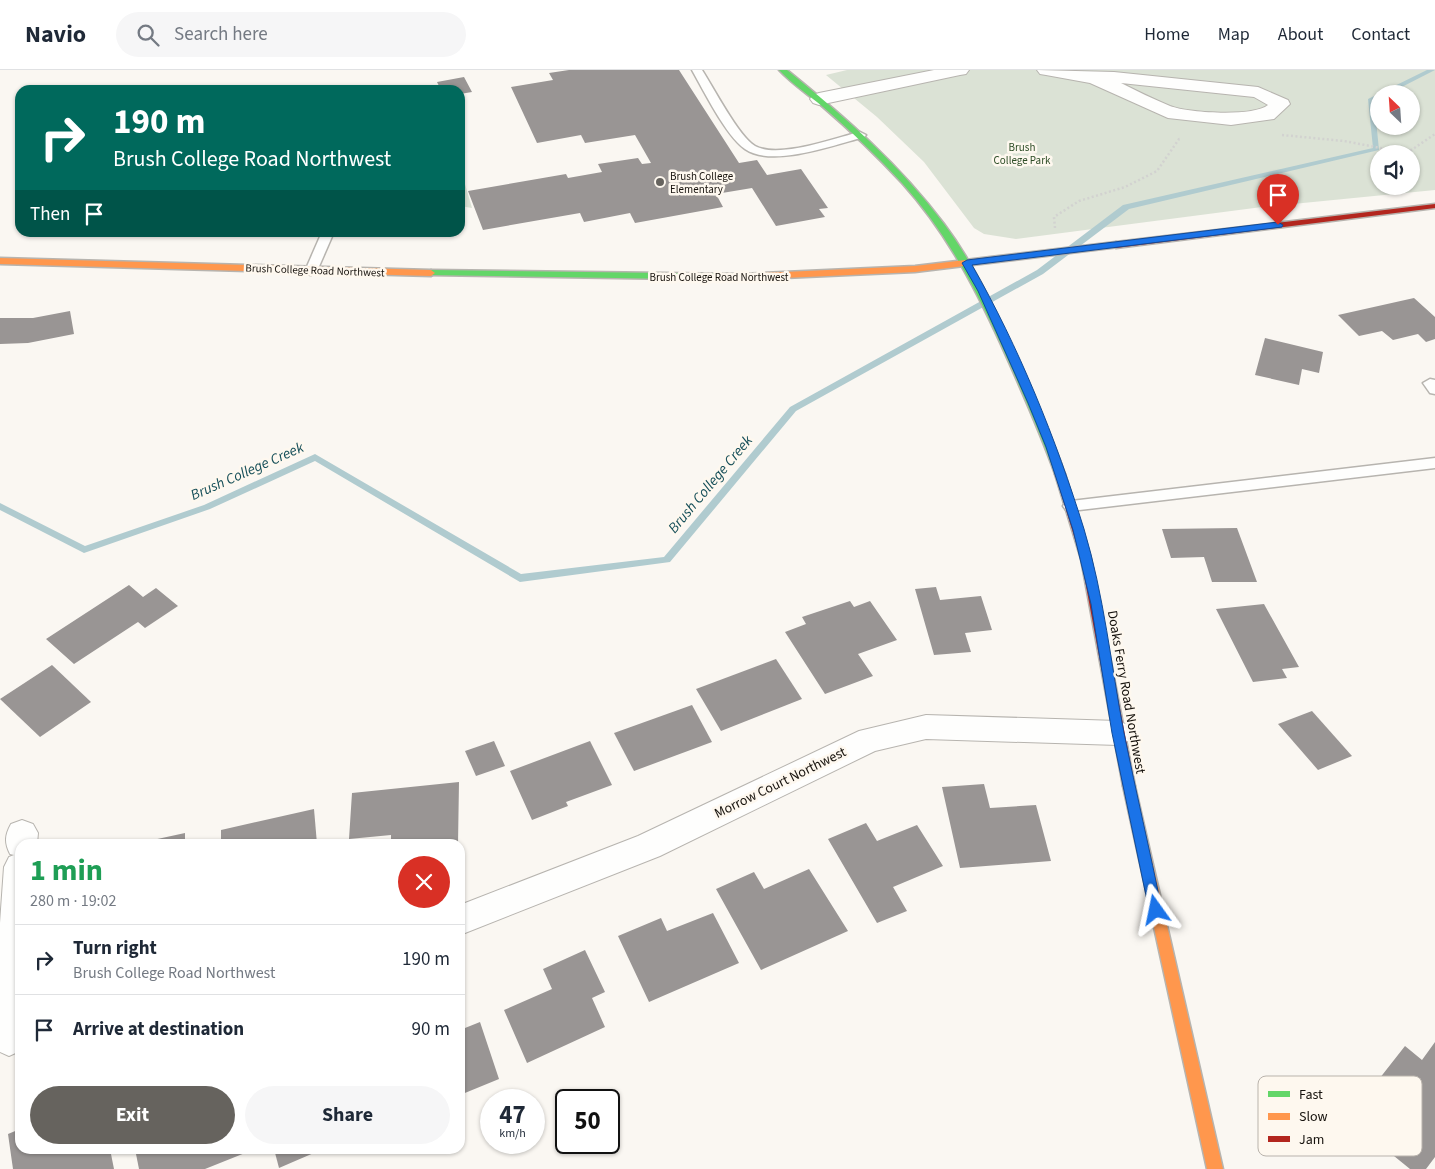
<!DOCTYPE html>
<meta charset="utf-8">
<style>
:root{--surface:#fff;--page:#f6f6f7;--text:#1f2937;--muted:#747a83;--line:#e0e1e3;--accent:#66635e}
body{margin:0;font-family:"Source Sans 3",sans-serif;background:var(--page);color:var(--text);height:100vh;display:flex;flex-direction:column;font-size:19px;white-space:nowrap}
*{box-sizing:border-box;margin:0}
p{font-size:16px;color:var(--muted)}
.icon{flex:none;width:28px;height:28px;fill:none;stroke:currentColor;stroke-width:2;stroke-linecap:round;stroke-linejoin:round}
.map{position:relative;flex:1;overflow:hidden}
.drawer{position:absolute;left:15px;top:769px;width:450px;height:315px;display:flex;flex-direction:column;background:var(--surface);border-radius:15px;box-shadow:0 1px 4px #0004}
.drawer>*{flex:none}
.top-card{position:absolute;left:15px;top:15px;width:450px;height:152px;border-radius:15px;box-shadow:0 1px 4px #0004;background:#00695c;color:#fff;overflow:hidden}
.needle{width:32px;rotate:335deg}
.buttons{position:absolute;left:1370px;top:15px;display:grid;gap:10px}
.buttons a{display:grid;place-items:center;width:50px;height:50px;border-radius:50%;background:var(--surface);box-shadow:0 1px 4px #0004;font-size:25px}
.speed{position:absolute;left:480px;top:1019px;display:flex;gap:10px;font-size:25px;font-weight:700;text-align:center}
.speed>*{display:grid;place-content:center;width:65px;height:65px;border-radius:50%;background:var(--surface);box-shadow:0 1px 4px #0004;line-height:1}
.speed small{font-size:12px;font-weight:400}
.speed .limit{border:2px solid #111;border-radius:8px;background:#fff;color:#111}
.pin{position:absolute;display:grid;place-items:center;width:42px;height:42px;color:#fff;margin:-51px -21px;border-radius:50% 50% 50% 0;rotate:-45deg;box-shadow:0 0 5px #0007}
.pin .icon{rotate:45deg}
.me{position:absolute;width:55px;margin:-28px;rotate:348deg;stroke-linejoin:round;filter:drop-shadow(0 0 4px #0008)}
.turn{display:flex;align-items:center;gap:18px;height:105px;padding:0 15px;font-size:22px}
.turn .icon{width:65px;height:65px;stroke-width:2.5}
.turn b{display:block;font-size:35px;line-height:42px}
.then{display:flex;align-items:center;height:48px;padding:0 15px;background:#0003;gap:10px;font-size:19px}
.round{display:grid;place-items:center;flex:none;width:52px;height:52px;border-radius:26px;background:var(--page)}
.overview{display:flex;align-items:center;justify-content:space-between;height:85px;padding:0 15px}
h1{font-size:30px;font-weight:700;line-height:38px;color:#1e9e55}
.primary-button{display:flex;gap:10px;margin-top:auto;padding:10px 15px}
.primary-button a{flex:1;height:58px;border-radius:30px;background:var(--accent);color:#fff;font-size:20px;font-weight:700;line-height:58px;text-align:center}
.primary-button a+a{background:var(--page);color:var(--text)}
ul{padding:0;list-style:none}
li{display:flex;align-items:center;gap:15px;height:70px;padding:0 15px;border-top:1px solid var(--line)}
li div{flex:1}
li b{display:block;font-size:19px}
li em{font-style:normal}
header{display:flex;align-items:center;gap:30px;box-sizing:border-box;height:70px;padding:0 25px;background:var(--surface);border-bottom:1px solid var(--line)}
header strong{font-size:24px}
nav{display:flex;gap:28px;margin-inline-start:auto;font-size:18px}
.search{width:350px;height:45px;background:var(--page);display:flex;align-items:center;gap:12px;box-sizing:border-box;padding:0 18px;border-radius:28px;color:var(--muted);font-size:19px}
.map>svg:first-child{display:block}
.green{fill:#dbe2d5;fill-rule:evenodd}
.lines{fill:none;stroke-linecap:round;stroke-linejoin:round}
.stream{fill:#b0cbcf;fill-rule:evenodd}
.building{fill:#999594}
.lane-casing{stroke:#b7b4af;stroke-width:3}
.street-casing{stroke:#b7b4af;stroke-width:2}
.fast-casing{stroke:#b7b4af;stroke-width:3}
.slow-casing{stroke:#b7b4af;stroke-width:3}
.jam-casing{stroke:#b7b4af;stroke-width:3}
.path{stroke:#d2d2d0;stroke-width:2.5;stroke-dasharray:2 2.5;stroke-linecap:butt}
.lane{fill:#fefefd;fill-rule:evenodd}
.street{fill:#fefefd;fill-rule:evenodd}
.fast{fill:#63d668;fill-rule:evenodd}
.slow{fill:#ff974d;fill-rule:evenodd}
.jam{fill:#b3261e;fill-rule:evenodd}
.route{fill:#1a73e8;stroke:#114b97}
.poi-dot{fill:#66635e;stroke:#fef8ef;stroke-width:2}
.labels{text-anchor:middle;stroke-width:5;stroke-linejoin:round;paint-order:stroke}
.far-park-label{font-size:11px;fill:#2d4d26;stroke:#fef8ef}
.far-poi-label{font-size:11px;fill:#17130e;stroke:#fef8ef;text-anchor:start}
.far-street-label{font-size:11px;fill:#17130e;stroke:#fef8ef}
.street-label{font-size:14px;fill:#17130e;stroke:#fef8ef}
.water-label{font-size:15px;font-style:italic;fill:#164f59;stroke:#fef8ef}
.key{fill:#fef8ef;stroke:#b9b3ac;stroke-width:1}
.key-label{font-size:14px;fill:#17130e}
</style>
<header>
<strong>Navio</strong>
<div class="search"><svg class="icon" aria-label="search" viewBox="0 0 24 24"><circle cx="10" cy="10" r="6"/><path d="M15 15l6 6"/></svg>Search here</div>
<nav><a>Home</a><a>Map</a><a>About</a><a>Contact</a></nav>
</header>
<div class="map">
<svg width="1435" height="1099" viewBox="0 0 1435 1099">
<rect width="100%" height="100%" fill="#faf7f2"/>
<g class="green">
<path d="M847,0H1435V120L1262,137L1016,169L984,164L974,158L924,92L877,47L826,5ZM1379,24H1411V56H1379ZM1379,84H1411V116H1379Z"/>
<path d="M460,97L472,138L460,136Z"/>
</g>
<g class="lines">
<path class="stream" d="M1427,0H1435L1388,24H1379V28L1374,30L1379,80L1129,139L1043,204L796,341L670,492L520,512L315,391L210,439L84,483L0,440V433L85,476L204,435L315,384L521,504L664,487L790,337L1037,200L1123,135L1373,78L1368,29Z"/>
</g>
<g class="building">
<path d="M569,0H679L739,93L757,90L767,105L801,99L828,138L819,139L825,147L776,156L752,118L716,124L723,137L635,153L630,143L584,152L580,143L483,160L468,121L566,104L568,108L602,102L598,94L638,88L642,94L651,93L635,65L585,73L581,65L537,73L511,17L553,10L549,3Z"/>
<path d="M464,7L472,22L460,24V20H441L437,12Z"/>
<path d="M1414,228L1435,247V269L1426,272L1418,264L1393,270L1382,261L1359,266L1338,245Z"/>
<path d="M70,241L74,264L28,273L0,274V248H33Z"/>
<path d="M1265,268L1323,282L1319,303L1302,299L1299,315L1255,305Z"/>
<path d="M1237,458L1257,512H1212L1204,487L1171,488L1162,459Z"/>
<path d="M129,515L143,527L156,518L178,536L145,558L138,552L74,594L46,569Z"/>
<path d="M936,517L940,530L981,526L992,560L965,563L971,582L934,585L915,519Z"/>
<path d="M850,531L854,537L870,531L897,570L858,584L873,606L825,624L785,562L806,554L802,547Z"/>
<path d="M1264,534L1299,597L1282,599L1287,608L1253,612L1216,539Z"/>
<path d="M776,589L802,629L721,661L696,619Z"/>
<path d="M52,595L91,632L40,667L0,629Z"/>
<path d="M692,635L712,672L634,701L614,663Z"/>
<path d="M1312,641L1352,686L1318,700L1278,654Z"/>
<path d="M494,671L505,696L476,706L465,681Z"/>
<path d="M590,671L612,715L566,732L568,736L532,750L510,701Z"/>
<path d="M459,712L458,774H391V765L349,769L352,723Z"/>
<path d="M984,714L990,738L1036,735L1051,791L960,798L942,717Z"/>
<path d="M314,739L317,774H221V760Z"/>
<path d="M866,753L877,771L917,755L943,796L893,817L907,841L877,853L828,769Z"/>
<path d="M185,763V774H139V773Z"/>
<path d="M809,799L848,861L761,900L716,819L754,802L764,819Z"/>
<path d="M713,843L739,893L649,932L618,866L661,848L667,861Z"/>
<path d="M585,880L605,922L592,928L605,957L527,993L504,940L552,919L543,899Z"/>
<path d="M480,952L499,1009L460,1025V960Z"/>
<path d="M1435,972V1087L1426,1099H1410L1362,1060L1386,1028L1372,1018L1405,976L1422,990Z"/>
<path d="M20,1059V1079H110L114,1099H13L8,1064Z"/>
<path d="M135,1079H255L205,1099H139Z"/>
<path d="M274,1079H323L279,1098Z"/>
</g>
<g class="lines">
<g class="lane-casing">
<g id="lane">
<path d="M692,0H702C713,17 739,67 755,76C779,89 834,68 860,62L866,65L864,67C834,75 772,98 745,79C726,66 704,21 692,0Z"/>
<path d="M322,162H334L317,201L311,205L307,204L305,201Z"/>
<path d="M1430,309L1435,310V324L1430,323L1423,313Z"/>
<path d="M1435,388V398L1071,441L1066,440L1063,436L1066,432L1071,431Z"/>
</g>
</g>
<g class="street-casing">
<g id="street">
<path d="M934,0H969L966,4L960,5L819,35L813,33L810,29L813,25L819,23Z"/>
<path d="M1037,0L1114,2L1258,17L1288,30L1290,34L1274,49L1231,55L1168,48L1090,13L1046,5L1040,4ZM1121,13L1254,27L1268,35C1253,47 1189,43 1170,36C1153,29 1137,21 1121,13Z"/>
<path d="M926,645L1118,651L1128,655L1133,663L1128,671L1118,675L926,669L875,681L660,786L460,865V835L638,766L859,661Z"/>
<path d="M22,750L33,754L38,763L37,774H20V981L9,986L0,982V853L4,797L9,787L14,785L10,784C4,772 5,765 11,754Z"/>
</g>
</g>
<g class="fast-casing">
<g id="fast">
<path d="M779,0H787C845,47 900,95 944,154C974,194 995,239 1015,285C1033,324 1050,363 1065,404L1064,406H1056L1055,404C1041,365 1024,326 1007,288C979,225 949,165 902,113C877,86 851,61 823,37C809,25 792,14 779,0Z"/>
<path d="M431,200L740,204L744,207L740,210L428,205L427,203Z"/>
</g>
</g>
<g class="slow-casing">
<g id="slow">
<path d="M1116,172L1120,175L1119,177L915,202L740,210L736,207L740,204L915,196Z"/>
<path d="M0,188L431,200L435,203L431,206L0,194Z"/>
<path d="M1129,711L1133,712L1135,716L1223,1099H1207L1123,716L1125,712Z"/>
</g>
</g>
<g class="jam-casing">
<g id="jam">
<path d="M1435,134V138L1116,178L1112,175L1116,172Z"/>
<path d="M1060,401L1065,404L1091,489L1135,716L1133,720L1129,721L1125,720L1123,716L1081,489L1055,404Z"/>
</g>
</g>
<g class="path">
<path d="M1282,65L1344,71L1407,83L1435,64"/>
<path d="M1055,158L1054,147L1079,131L1125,117L1157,101L1179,69H1182"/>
</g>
<use href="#lane" class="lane"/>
<use href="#street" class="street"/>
<use href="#fast" class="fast"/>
<use href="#slow" class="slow"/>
<use href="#jam" class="jam"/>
</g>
<path class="route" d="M1278,152L1283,155L1282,157L972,195C1019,277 1056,369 1084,459C1104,525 1111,595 1124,663C1136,722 1150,781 1162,840L1160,844L1156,846L1151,844L1149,840L1112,663L1091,534L1073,460L1046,377L1028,333L978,221L962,193L967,190Z"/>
<circle class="poi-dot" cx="660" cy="112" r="5"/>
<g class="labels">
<g class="far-park-label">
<text x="1022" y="81">Brush<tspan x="1022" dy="13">College Park</tspan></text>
</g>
<g class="far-poi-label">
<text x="670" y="110">Brush College<tspan x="670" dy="13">Elementary</tspan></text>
</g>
<g class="far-street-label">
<text transform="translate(315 200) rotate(2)" y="4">Brush College Road Northwest</text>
<text x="719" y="211">Brush College Road Northwest</text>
</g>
<g class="street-label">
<text transform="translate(1127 622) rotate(80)" y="5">Doaks Ferry Road Northwest</text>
<text transform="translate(780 712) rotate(-26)" y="5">Morrow Court Northwest</text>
</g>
<g class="water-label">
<text transform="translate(247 401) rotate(-24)" y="5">Brush College Creek</text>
<text transform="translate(710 414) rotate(-50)" y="5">Brush College Creek</text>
</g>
</g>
<rect x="1258" y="1006" width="164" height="80" rx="8" class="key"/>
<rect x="1268" y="1021" width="22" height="6" fill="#63d668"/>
<rect x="1268" y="1043" width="22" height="7" fill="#ff974d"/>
<rect x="1268" y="1066" width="22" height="6" fill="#b3261e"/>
<g class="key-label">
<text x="1299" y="1029">Fast</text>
<text x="1299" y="1051">Slow</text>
<text x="1299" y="1074">Jam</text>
</g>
</svg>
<div class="buttons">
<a><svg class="needle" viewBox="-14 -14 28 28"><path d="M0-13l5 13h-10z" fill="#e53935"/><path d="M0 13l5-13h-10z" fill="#747a83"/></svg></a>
<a><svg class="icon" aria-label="sound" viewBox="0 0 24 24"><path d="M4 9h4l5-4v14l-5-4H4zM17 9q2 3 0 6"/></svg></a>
</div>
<div class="speed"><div>47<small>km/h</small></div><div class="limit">50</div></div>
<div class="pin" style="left:1278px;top:155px;background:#d93025"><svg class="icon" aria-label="arrive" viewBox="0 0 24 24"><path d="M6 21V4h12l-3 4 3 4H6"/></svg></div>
<svg class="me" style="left:1156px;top:840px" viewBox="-20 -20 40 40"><path d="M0-17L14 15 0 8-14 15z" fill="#1a73e8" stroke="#fff" stroke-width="4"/></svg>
<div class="top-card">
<div class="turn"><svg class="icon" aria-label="right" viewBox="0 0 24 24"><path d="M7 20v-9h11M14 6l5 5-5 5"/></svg><div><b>190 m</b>Brush College Road Northwest</div></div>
<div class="then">Then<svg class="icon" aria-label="arrive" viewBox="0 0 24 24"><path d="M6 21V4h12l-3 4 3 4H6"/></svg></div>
</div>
<section class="drawer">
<div class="overview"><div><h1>1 min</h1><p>280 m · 19:02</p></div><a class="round" style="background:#d93025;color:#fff"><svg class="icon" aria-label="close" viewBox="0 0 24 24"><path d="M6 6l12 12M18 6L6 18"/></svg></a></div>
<ul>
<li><svg class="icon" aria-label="right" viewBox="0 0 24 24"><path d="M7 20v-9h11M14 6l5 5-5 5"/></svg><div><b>Turn right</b><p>Brush College Road Northwest</p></div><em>190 m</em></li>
<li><svg class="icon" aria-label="arrive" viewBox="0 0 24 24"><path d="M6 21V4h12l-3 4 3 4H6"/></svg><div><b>Arrive at destination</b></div><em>90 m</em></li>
</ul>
<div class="primary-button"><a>Exit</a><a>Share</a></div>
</section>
</div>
